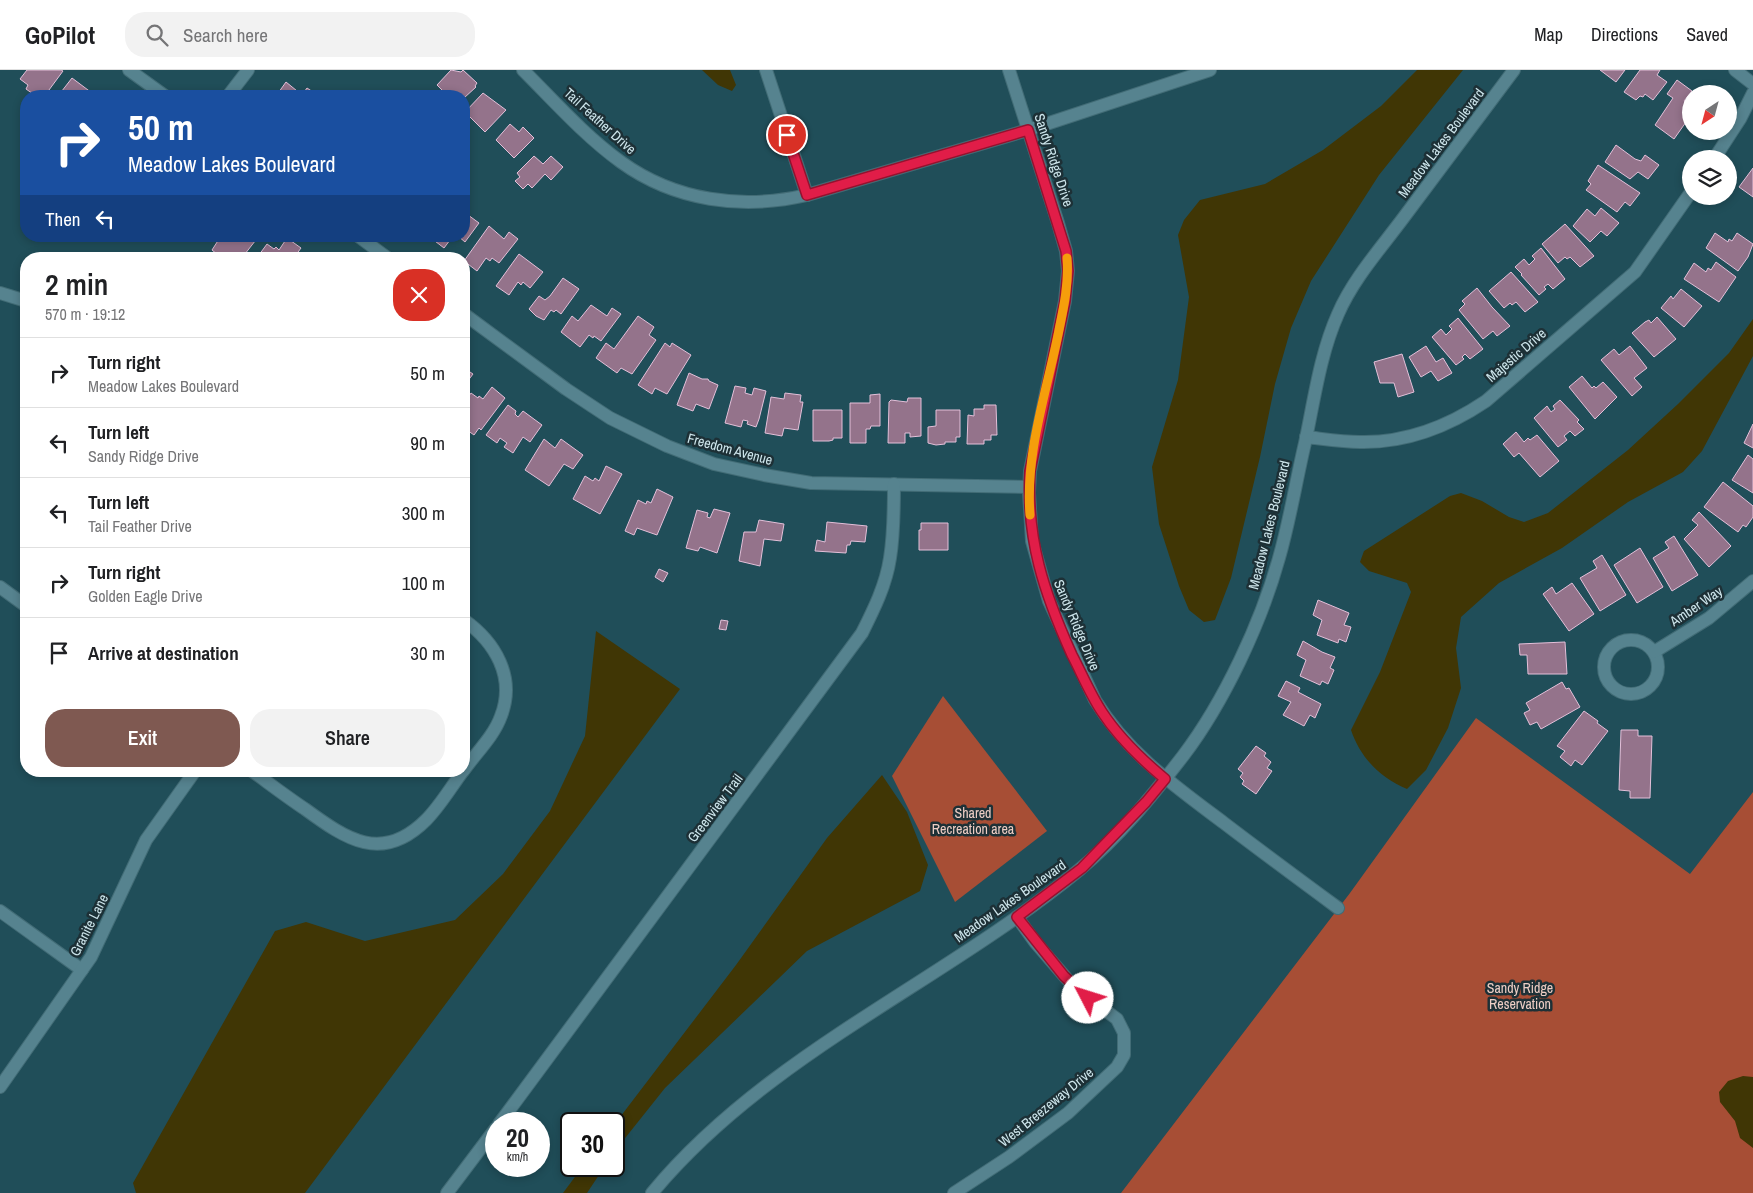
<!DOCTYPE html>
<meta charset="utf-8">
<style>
:root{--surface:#fff;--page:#f2f2f2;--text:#202124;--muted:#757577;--line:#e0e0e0;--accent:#7f5951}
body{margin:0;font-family:"Archivo Narrow",sans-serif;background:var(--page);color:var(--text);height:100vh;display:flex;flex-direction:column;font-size:19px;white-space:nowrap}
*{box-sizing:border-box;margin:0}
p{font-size:16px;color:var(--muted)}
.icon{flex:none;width:28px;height:28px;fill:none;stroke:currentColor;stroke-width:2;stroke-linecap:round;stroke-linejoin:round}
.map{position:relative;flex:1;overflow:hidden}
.sheet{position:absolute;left:20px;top:182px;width:450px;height:525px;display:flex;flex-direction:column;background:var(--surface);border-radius:20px;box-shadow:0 2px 8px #0003}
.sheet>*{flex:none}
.top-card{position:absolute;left:20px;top:20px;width:450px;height:152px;border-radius:20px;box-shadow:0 2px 8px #0003;background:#1a4fa0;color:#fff;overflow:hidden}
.needle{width:32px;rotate:216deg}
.fabs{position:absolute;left:1682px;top:15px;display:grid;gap:10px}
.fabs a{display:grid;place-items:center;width:55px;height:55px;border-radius:50%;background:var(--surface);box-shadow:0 2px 8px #0003;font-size:25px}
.speed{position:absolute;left:485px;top:1042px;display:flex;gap:10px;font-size:25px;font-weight:700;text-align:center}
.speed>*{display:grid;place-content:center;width:65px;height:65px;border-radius:50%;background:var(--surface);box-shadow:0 2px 8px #0003;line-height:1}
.speed small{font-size:12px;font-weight:400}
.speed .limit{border:2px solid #111;border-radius:8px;background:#fff;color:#111}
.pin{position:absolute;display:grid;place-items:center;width:42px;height:42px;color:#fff;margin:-21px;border:2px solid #fff;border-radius:50%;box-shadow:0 1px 5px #0007}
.me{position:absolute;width:55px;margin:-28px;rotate:310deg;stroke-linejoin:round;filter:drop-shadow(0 0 4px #0008)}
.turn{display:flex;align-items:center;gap:18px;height:105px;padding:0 25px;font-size:22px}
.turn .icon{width:65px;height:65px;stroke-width:2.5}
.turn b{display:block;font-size:35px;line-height:42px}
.then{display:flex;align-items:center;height:48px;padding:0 25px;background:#0003;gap:10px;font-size:19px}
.round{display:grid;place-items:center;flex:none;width:52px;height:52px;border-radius:20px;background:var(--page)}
.head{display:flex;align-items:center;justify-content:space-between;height:85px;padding:0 25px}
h1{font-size:30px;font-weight:600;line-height:38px}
.action{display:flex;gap:10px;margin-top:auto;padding:10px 25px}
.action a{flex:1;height:58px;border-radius:20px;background:var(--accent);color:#fff;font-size:20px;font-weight:600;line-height:58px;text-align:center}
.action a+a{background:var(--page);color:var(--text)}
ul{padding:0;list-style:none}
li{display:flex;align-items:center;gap:15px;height:70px;padding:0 25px;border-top:1px solid var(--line)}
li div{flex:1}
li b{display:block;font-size:19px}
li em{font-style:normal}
header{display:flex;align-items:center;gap:30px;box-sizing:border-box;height:70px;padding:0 25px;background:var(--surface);border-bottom:1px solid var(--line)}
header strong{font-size:24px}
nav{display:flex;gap:28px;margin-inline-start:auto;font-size:18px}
.search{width:350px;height:45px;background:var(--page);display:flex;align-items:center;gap:12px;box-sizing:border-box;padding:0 18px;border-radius:20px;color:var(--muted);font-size:19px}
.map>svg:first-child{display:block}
.green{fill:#a74e35}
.water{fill:#403605}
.building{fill:#94738b;stroke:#e3c0d9}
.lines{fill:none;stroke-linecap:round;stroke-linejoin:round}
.street-casing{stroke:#426c76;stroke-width:14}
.street{stroke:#56838f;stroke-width:12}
.route-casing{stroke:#92132f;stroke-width:12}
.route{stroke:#e11d48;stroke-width:9}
.slow{stroke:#f59e0b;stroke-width:9}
.labels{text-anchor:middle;stroke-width:5;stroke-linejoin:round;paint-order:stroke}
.street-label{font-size:14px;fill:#cee6ec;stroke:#1d3036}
.park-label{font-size:14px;fill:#eecec5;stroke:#1d3036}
</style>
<header>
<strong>GoPilot</strong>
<div class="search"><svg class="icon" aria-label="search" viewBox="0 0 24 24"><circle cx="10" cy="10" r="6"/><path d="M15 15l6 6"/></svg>Search here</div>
<nav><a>Map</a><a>Directions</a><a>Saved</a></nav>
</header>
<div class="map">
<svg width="1753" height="1123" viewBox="0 0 1753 1123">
<rect width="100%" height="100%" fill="#204e59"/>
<g class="green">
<path d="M943,626L1047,761L955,832L892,706Z"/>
<path d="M1476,648L1690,804L1753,722V1123H1121L1350,823Z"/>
</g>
<g class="water">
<path d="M702,0H730L736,15L732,21L718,15Z"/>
<path d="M1417,0H1463L1379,105L1311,211L1291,258L1275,314L1260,387L1231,508L1215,550L1204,552L1189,540L1179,516L1159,454L1152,397L1178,310L1189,227L1178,165L1184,150L1200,130L1265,114L1323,80L1381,36Z"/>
<path d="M1753,249V286L1702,381L1683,402L1628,432L1562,478L1499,513L1461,547L1456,578L1461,618L1448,658L1426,700L1407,719C1380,708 1360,687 1351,660L1380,602L1411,522L1407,513L1369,501L1360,492L1364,481L1450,426L1461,423L1482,431L1509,447L1524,452L1548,443L1628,380L1678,334L1729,283Z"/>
<path d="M596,561L680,619L305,1123H136L133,1113L275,861L306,852L365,871L455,850L503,804L550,741L585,666Z"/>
<path d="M882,705L907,742L928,795L920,821L807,881L665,1018L614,1082V1055L736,895L827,768Z"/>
<path d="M1743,1006L1753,1007V1078L1740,1068L1735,1051L1720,1032L1719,1022L1728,1011Z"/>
<path d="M583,1096H605L587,1123H563Z"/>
</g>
<g class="building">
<path d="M27,0H61L63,1L46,24L42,21L38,26H36L26,19L28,15L20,9Z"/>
<path d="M451,0L461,2L463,0L477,13L475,16L476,17L464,28V26H448L437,15Z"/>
<path d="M1600,0H1625L1616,12Z"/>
<path d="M1640,0H1660L1657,5L1667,12L1653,30L1645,24L1643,27L1640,26L1636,30L1624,22Z"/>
<path d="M72,8L96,26H58Z"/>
<path d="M1677,10L1692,21L1684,31L1689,35L1688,37L1691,39V45L1674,69L1655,55L1673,28L1667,24Z"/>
<path d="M286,12L302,25L307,18L316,24L315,26H276Z"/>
<path d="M483,23L506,40L485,62L465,42Z"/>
<path d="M510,54L519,62L523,57L534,68L514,88L496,70Z"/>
<path d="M1616,75L1635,89L1641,91L1645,85L1659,95L1648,109L1638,102L1630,109L1605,92Z"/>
<path d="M534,86L543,94L551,86L563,97L551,110L545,104L532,118L528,114L523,119L515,111L520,107L517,103Z"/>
<path d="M1598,95L1640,123L1630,136L1625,132L1617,142L1586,120L1591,114L1588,111Z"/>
<path d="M1753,98V127L1739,117Z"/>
<path d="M1601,138L1619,153L1607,166L1601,161L1590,172L1573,156L1587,139L1595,146Z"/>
<path d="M464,142L479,153L465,172L458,166L456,169L453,166L444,178L431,168L432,166H464Z"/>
<path d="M1565,154L1594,186L1580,197L1570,187L1567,189L1565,187L1558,193L1542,174Z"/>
<path d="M489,156L504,169L509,162L518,169L499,193L492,188L490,191L486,188L477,201L464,191Z"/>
<path d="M1715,163L1728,172L1729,169L1732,171L1737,163L1753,174L1748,187L1738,201L1706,178Z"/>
<path d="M221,166H259L241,189H223L212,180Z"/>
<path d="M287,168L301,178L293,189H256L267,174L274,179L276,177L279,180Z"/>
<path d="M1541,178L1565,209L1553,219L1548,214L1544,217L1546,219L1539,225L1521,205L1522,204L1515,197L1524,189L1529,195L1535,189L1532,186Z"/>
<path d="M519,184L543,202L530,218L523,212L521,215L518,212L509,225L496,216Z"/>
<path d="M1716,192L1736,207L1719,232L1684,209L1694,193L1706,202L1708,198L1711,200Z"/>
<path d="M1511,202L1538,232L1525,242L1516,232L1512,235L1510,233L1504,238L1489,221Z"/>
<path d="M563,208L579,219L561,244L556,240L554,242L551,240L544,250L536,246L529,239L539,226L545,230L550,226Z"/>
<path d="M1477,218L1492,237L1510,256L1497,266L1493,261L1483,269L1459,240L1465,234L1462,231Z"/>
<path d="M1681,219L1702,236L1684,257L1661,238L1671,226L1673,229Z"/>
<path d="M591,235L607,246L612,238L621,244L601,271L594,266L593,268L589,265L580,277L561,262L572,246L578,251Z"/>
<path d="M638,246L654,257L649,265L656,270L632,304L621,298L617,303L596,288L606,273L614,279Z"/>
<path d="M1657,247L1676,269L1654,287L1632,263L1645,252L1649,250L1651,253Z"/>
<path d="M1458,248L1483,279L1470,289L1465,284L1462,287L1464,289L1456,295L1432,267L1441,259L1446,265L1452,259L1449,256Z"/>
<path d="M665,273L670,277L672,273L691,285L667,324L655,318L652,324L638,315Z"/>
<path d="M1426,276L1436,292L1443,288L1452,303L1438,311L1431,301L1421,307L1409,287Z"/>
<path d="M1630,276L1647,298L1634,308L1642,317L1632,326L1601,290L1614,279L1619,285Z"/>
<path d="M1402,284L1414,322L1398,327L1394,313H1380L1374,292Z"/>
<path d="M464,298L473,304L464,316Z"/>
<path d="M689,303L702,309H708L709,311L718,315L709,339L696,334L693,341L677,335Z"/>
<path d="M1582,306L1592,318L1594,316L1596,318L1603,312L1617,327L1595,349L1569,317Z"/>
<path d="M735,316L746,318L745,323L752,325L754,318L766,321L759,349L756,357L747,354L748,351L743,350L741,357L725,353Z"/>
<path d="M492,317L505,328L481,360L479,358L474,365L464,358V333L471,323L478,328L479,326L483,329Z"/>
<path d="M785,323L801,325L800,332H803L798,360L784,358L782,366L765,363L771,327L784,329Z"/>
<path d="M880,324V356H871L870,359H866V373H850V333H870V325Z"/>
<path d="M908,328H921V366L910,367V363H905V373H888L889,332L891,330L907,332Z"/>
<path d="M1560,330L1579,350L1577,352L1584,359L1575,366L1570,361L1564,366L1567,370L1558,377L1534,348L1547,336L1551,342L1555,339L1553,336Z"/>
<path d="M508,335L516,341L515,344L518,347L523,341L542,355L530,372L523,367L513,383L504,377L507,373L500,368L497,373L486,365Z"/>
<path d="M984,335H996L997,365H991V370H984V374H967L968,345L974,346V339H984Z"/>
<path d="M813,340H842V368H833V370L829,371H813Z"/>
<path d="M936,340H960V367H956V372H945V374L936,375L928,373V357L936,356Z"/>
<path d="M1753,354V378L1744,373Z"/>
<path d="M1516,362L1524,372L1528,368L1530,370L1537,365L1559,391L1540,407L1519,383L1514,387L1503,374Z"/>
<path d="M544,369L555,378L561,369L583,385L573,399L564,394L549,416L525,400Z"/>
<path d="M1748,385L1753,389V423L1732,410Z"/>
<path d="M606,396L622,404L600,444L573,429L585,406L593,411L595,408L599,411Z"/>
<path d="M1723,412L1753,436V447L1746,457L1743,455L1738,462L1704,437Z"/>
<path d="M657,419L673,427L657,465L637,458L634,465L625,461L638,430L646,434L647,431L651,433Z"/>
<path d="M714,439L730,443L717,483L700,477L698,481L686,478L697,440L708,443L707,447L710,448Z"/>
<path d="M1699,442L1731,476L1709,497L1684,469L1698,455L1692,450Z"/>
<path d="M759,450L784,454L781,471L764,469L760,496L739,491L744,462H756Z"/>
<path d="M827,452L867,456L865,472L851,471L850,475H847L846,483L815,481L817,470L825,472Z"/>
<path d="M921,453H948V480H919V460H921Z"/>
<path d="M1674,466L1698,505L1672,521L1653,488L1669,478L1665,472Z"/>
<path d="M1640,478L1663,517L1637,533L1614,495Z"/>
<path d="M1602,485L1626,525L1600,541L1580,508L1597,498L1593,491Z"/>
<path d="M659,499L668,503L663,512L655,507Z"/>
<path d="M1572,513L1594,544L1569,561L1543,524L1552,517L1556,524Z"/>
<path d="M1318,530L1349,543L1344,555L1351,557L1346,572L1339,569L1338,573L1317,565L1322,550L1313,545Z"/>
<path d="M721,550L728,551L726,560L719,559Z"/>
<path d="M1303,571L1322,582L1335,587L1330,598L1334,600L1328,614L1322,611L1320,615L1300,606L1306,590L1297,585Z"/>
<path d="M1565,572L1567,604H1528L1527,585H1520L1519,574Z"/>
<path d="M1286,611L1300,618L1298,622L1321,634L1315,648L1310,645L1304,656L1283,645L1291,632L1278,626Z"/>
<path d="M1562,612L1566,619L1569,618L1580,637L1541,659L1537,652L1530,655L1524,643L1530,640L1526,633Z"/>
<path d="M1584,641L1598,651L1597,653L1608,661L1582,695L1575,690L1571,696L1560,687L1565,681L1557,676Z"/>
<path d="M1621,660H1638V666H1652L1650,728H1630V721L1619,720Z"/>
<path d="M1256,676L1266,683L1264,686L1271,692L1267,698L1272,701L1256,724L1242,714L1244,711L1240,707L1243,703L1238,699Z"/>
</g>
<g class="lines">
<g class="street-casing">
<g id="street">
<path d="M129,0L165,26"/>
<path d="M523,0C554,31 585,66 621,92C675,131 742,140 807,125L1028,60L1210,0"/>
<path d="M766,0L807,125"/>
<path d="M1009,0L1058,153L1066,181L1068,201L1065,231L1030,401L1029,423L1032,471L1049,531L1095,630C1127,683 1176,717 1224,753C1262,782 1300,810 1338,838"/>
<path d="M1735,0L1753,14"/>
<path d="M228,26L248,0"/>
<path d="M1714,89L1740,49L1753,23"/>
<path d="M358,166L389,189"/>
<path d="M0,223L26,231"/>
<path d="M464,244L566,319L610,348L667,376L714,394L764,405L811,413L1029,417"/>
<path d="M1306,367C1324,369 1342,372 1360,372C1405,373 1449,356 1486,331L1635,202L1691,122"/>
<path d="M0,517L26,536"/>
<path d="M464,550C495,572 516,607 501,646C494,666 476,683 464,700"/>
<circle cx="1631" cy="597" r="27"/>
<path d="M1654,582L1709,548L1753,511"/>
<path d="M252,701C270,714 287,727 305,739C346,769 382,794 426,750C440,736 451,717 463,701"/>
<path d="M0,841L82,900"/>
<path d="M0,1017L91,887L146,770L195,701"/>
<path d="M499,1054L862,563C874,539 886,515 890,488C894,464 894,439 894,414"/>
<path d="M447,1123L496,1058"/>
<path d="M652,1123C767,984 942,913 1079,800C1119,767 1152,726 1183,686C1224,632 1261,553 1279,488C1290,450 1296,411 1305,373C1314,331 1320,284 1338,244C1353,209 1381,178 1404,147C1441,98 1477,49 1514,0"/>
<path d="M954,1123L1009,1087L1068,1043L1117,997L1124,985V963L1117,949L1073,916L1035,872L1017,847"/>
</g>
</g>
<use href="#street" class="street"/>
</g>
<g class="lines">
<g class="route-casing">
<path id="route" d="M787,65L807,125L1028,60L1066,181L1068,201L1065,231L1030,401C1026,469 1044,523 1072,585C1082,604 1090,624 1102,642C1119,668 1141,689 1165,709L1146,732L1082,798L1017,847L1064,906L1088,928"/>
</g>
<use href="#route" class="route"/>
<path class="slow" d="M1030,445C1025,383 1047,321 1059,260C1064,236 1069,213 1067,188"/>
</g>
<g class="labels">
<g class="street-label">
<text transform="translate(600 51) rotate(42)" y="5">Tail Feather Drive</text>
<text transform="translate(1441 73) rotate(-53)" y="5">Meadow Lakes Boulevard</text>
<text transform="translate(1054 90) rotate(72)" y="5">Sandy Ridge Drive</text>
<text transform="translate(1516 285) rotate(-41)" y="5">Majestic Drive</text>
<text transform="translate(730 379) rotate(15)" y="5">Freedom Avenue</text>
<text transform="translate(1269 455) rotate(-76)" y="5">Meadow Lakes Boulevard</text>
<text transform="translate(1696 536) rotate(-34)" y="5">Amber Way</text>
<text transform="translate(1077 555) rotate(67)" y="5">Sandy Ridge Drive</text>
<text transform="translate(715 738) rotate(-53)" y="5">Greenview Trail</text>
<text transform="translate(1010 831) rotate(-35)" y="5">Meadow Lakes Boulevard</text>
<text transform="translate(89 855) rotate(-63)" y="5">Granite Lane</text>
<text transform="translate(1046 1037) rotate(-39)" y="5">West Breezeway Drive</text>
</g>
<g class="park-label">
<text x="973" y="748">Shared<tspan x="973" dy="16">Recreation area</tspan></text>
<text x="1520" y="923">Sandy Ridge<tspan x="1520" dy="16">Reservation</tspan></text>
</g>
</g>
</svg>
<div class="fabs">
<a><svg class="needle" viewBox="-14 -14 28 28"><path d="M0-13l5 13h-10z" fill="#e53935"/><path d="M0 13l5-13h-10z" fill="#757577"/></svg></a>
<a><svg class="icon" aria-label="layers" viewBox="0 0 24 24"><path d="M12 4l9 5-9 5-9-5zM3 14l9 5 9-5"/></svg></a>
</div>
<div class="speed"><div>20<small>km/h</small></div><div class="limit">30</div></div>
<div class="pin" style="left:787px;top:65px;background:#d93025"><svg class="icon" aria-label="arrive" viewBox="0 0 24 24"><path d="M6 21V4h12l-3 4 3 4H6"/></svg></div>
<svg class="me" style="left:1088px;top:928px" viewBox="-20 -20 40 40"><circle r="19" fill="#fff"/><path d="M0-13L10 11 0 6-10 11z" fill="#e11d48"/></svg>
<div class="top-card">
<div class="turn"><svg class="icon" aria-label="right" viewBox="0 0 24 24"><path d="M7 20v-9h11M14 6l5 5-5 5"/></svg><div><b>50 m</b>Meadow Lakes Boulevard</div></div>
<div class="then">Then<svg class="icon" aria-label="left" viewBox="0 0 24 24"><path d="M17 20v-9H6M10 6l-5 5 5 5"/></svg></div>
</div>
<section class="sheet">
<div class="head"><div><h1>2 min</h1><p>570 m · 19:12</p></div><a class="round" style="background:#d93025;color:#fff"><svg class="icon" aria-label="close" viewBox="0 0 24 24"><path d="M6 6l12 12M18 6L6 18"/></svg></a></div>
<ul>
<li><svg class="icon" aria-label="right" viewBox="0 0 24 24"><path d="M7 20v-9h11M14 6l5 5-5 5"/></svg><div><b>Turn right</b><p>Meadow Lakes Boulevard</p></div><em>50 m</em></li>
<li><svg class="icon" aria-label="left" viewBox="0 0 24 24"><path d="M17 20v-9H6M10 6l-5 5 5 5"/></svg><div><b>Turn left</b><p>Sandy Ridge Drive</p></div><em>90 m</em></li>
<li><svg class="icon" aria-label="left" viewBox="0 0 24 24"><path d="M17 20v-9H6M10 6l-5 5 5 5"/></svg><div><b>Turn left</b><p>Tail Feather Drive</p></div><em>300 m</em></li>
<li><svg class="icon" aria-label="right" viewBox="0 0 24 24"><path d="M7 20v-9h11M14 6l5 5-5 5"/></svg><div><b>Turn right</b><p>Golden Eagle Drive</p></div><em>100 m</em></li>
<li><svg class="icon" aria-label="arrive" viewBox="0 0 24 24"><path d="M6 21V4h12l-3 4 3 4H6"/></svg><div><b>Arrive at destination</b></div><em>30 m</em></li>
</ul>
<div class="action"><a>Exit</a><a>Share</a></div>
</section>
</div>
